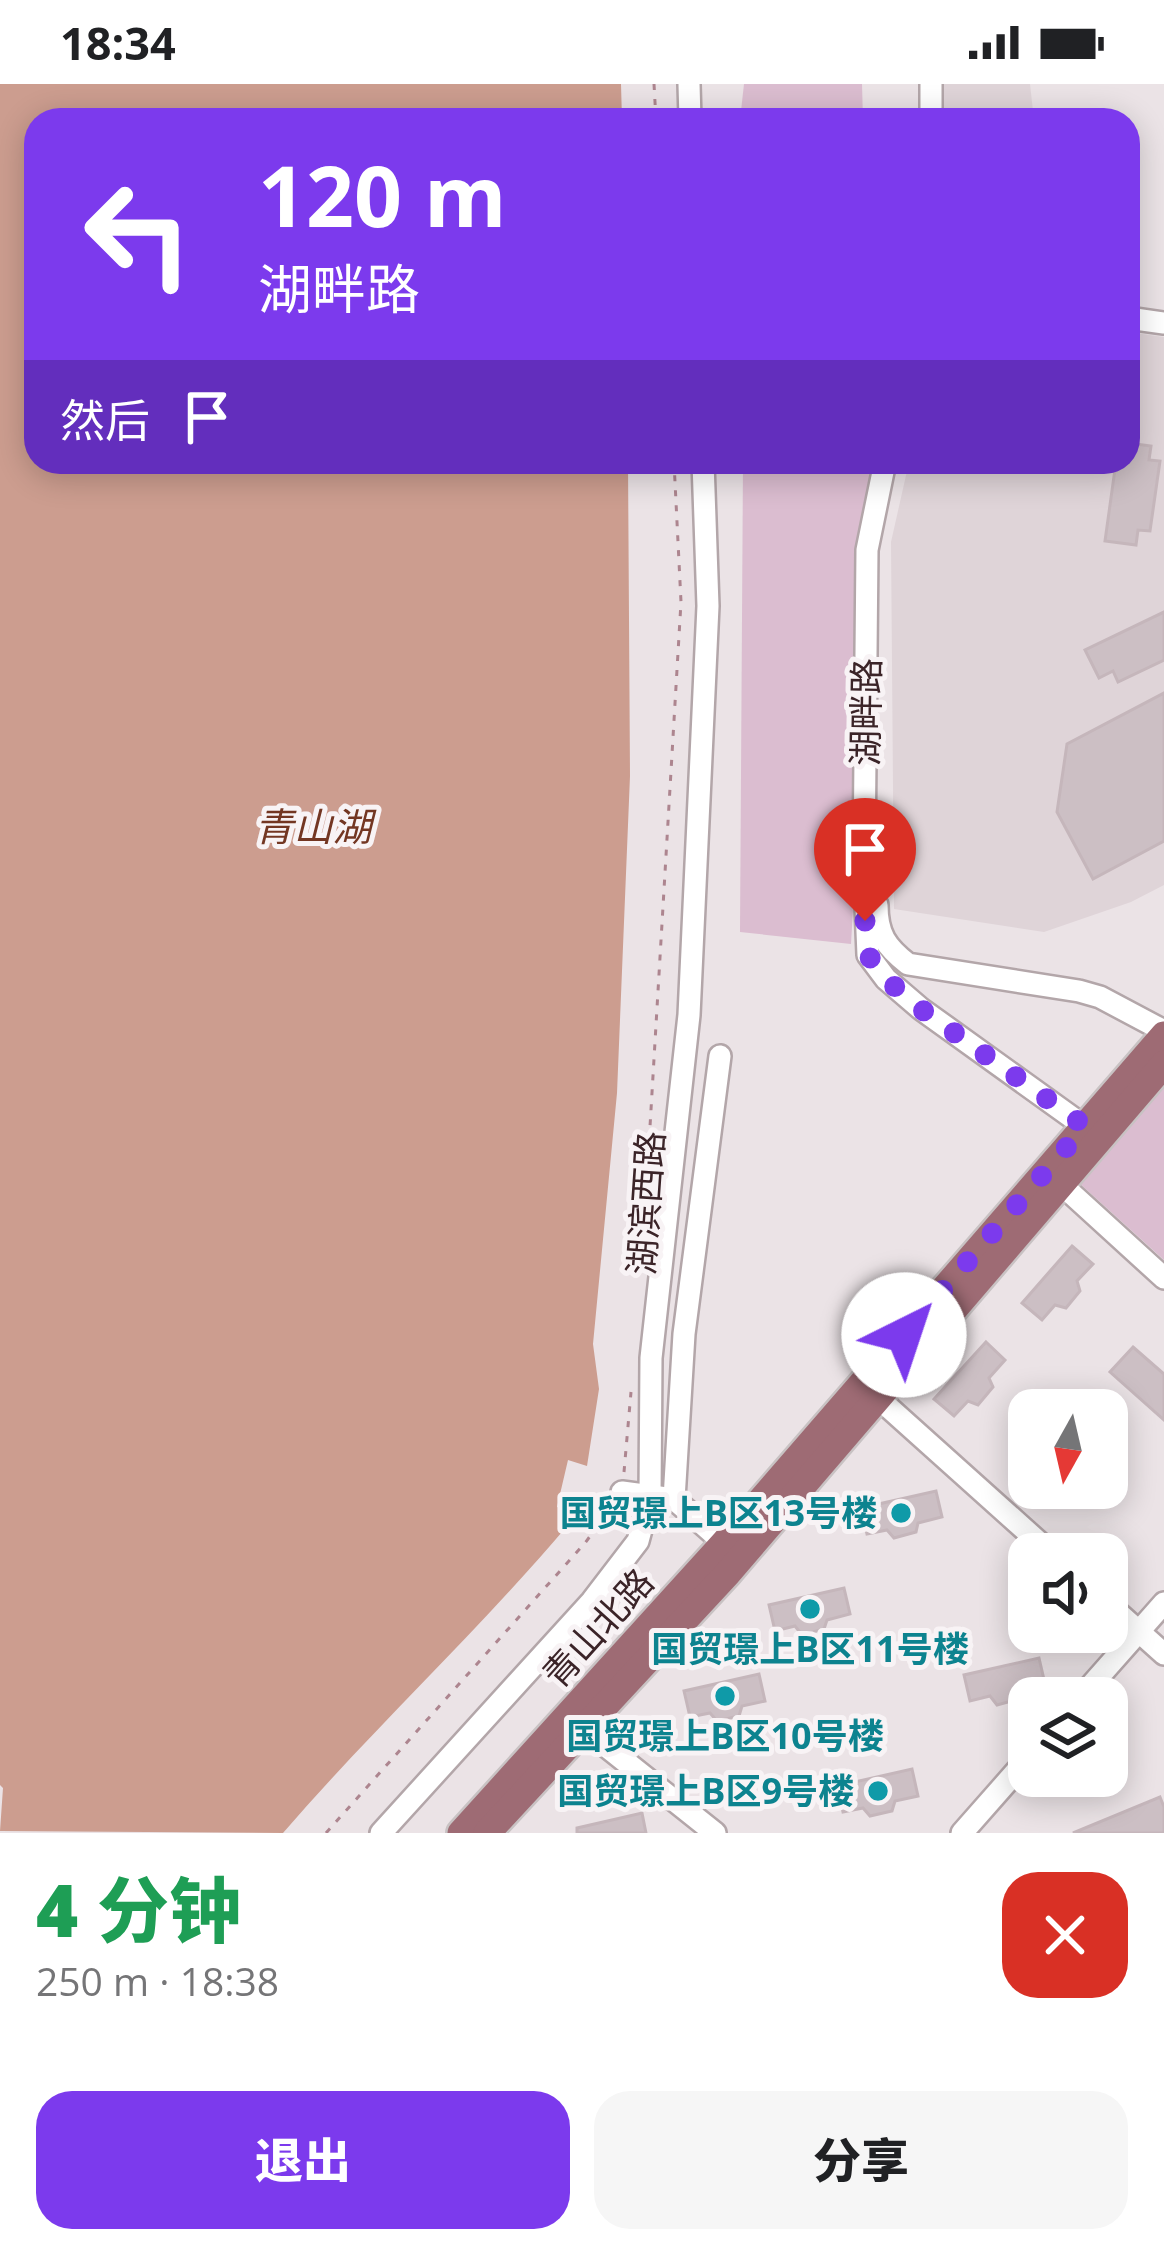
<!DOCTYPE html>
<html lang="zh">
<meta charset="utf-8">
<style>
:root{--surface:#fff;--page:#f6f6f6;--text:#202124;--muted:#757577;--accent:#7c3aed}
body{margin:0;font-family:"Open Sans","Noto Sans SC",sans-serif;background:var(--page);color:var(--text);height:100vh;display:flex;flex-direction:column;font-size:45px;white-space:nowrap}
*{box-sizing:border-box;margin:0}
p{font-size:39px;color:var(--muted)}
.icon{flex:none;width:66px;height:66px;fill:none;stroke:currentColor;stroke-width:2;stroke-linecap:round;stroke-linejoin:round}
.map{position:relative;height:1749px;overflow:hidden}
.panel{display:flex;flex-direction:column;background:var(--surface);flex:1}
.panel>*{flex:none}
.banner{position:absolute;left:24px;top:24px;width:1116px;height:366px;border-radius:36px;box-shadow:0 6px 30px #0003;background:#7c3aed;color:#fff;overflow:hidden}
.needle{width:78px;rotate:188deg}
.buttons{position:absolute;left:1008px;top:1305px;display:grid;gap:24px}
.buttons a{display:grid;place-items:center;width:120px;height:120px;border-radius:24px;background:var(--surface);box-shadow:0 6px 30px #0003;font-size:60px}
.pin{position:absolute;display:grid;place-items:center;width:102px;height:102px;color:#fff;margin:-123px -51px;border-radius:50% 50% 50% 0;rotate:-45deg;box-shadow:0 0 12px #0007}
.pin .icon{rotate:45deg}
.me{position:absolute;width:132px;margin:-66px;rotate:41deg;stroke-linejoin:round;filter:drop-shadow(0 0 9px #0008)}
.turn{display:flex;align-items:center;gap:42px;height:252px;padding:0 36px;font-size:54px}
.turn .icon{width:156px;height:156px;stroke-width:2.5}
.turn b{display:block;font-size:84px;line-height:102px}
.then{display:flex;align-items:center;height:114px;padding:0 36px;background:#0003;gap:24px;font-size:45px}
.round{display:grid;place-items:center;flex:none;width:126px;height:126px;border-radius:36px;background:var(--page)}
.head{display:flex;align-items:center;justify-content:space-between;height:204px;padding:0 36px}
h1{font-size:72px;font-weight:800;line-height:90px;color:#1e9e55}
.button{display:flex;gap:24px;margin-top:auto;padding:24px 36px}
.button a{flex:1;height:138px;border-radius:36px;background:var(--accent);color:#fff;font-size:48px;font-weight:800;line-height:138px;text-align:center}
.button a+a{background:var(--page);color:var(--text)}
.status{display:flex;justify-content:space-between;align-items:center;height:84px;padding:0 60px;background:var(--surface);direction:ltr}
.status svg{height:33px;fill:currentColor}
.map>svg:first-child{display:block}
.built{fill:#dfd4d8}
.green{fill:#dbbdd0}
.water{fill:#cc9d8f}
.building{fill:#ccbfc4;stroke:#c5b6bb;stroke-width:3}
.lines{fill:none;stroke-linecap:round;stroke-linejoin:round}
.minor-casing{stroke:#b3a6a9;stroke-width:26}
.major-casing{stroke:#c8c2c3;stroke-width:32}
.path{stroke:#ad858f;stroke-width:3;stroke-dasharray:6 9;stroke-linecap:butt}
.minor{stroke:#fff;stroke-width:21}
.major{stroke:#9e6b74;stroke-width:27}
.route{stroke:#7c3aed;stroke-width:21;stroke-dasharray:0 37.8}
.culture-dot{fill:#0f9aa8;stroke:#f8f3f5;stroke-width:4.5}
.labels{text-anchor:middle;stroke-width:10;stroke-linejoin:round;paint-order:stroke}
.street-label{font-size:36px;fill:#3b2428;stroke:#f8f3f5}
.culture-label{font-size:36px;font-weight:bold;fill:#0d838f;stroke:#f8f3f5;text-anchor:end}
.water-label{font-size:39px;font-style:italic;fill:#733622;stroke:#f8f3f5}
</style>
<div class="status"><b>18:34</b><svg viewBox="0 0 49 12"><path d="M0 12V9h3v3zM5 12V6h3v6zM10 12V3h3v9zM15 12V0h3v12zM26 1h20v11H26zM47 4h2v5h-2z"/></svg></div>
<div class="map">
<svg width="1164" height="1749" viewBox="0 0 1164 1749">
<rect width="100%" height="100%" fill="#ebe3e6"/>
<g class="built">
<path d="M942,0H1030L1034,36H942Z"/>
<path d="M1128,248L1164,253V801L1131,818L1044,848L894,825L891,458L909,378H1128Z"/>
</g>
<g class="green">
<path d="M744,0H862L863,36H740Z"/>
<path d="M743,378H879L851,860L740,848Z"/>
<path d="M1164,999V1176L1078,1098Z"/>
</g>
<path class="water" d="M0,0H621L622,36H36V378H628L630,692L617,1009L593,1260L599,1305L587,1382L568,1376L557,1423L578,1429C485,1541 378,1639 283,1749L0,1747L3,1704L0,1701Z"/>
<g class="building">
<path d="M1128,359L1151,362L1149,376L1160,377L1150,447L1138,446L1136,461L1105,457L1116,378H1128Z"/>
<path d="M1164,528V576L1118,598L1113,587L1099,594L1085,566Z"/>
<path d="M1164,609V757L1093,795L1057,728L1067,660Z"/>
<path d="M1072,1162L1093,1180L1077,1197L1080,1207L1066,1224L1055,1221L1042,1236L1022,1219Z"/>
<path d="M986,1258L1005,1276L989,1294L993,1303L978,1321L968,1317L954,1332L934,1315Z"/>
<path d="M1133,1263L1164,1290V1336L1110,1288Z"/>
<path d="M936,1407L942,1433L918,1439L916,1448L894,1454L887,1446L867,1450L861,1424Z"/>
<path d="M844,1504L850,1530L827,1536L824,1545L802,1551L795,1542L775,1547L769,1521Z"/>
<path d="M1039,1574L1045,1600L1022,1606L1019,1615L997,1621L990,1612L970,1617L964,1591Z"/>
<path d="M759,1590L765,1617L742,1622L739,1632L717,1637L710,1629L690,1633L684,1607Z"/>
<path d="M912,1685L918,1712L895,1717L892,1727L870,1732L863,1724L843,1728L837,1702Z"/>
<path d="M1160,1713L1164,1723V1749H1073Z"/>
<path d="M642,1729L646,1749H577V1744Z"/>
</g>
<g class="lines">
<g class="minor-casing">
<g id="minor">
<path d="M689,0L690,36"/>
<path d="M931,36V0"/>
<path d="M1128,234L1164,239"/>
<path d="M885,378L867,466L864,777L868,871L886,895L921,925L1095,1050"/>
<path d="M877,821C877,850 886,863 908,880L1079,907L1100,913L1164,947"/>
<path d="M1062,1101L1164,1194"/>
<path d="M877,1313L1052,1470"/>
<path d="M622,1408L674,1415L724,1459"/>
<path d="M674,1415L684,1250L720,972"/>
<path d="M1107,1519L1164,1570"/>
<path d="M1080,1614L1164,1519"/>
<path d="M582,1643L715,1749"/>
<path d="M381,1749L592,1517L638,1457L650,1412L651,1274L689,931L708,522L703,378"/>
<path d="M962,1749L1029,1673"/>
</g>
</g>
<g class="major-casing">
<g id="major">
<path d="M461,1749L724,1459L1164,951"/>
<path d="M487,1749L728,1489L1164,980"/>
</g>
</g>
<g class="path">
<path d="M654,0L656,36"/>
<path d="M643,1161L681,518L674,378"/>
<path d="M624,1388L631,1308"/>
<path d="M326,1749L585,1459L611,1424"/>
</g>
<use href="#minor" class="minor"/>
<use href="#major" class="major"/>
</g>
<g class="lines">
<path class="route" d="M865,837L868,871L886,895L921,925L1085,1042L904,1251"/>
</g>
<g class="culture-dot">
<circle cx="901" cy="1429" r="12"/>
<circle cx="810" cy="1525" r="12"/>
<circle cx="725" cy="1612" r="12"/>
<circle cx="878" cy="1707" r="12"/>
</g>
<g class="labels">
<g class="street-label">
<text transform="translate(866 628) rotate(-89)" y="13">湖畔路</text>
<text transform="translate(646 1119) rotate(-86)" y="13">湖滨西路</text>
<text transform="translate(598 1544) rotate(-48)" y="13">青山北路</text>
</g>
<g class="culture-label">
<text x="877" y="1442">国贸璟上B区13号楼</text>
<text x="810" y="1578" text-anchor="middle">国贸璟上B区11号楼</text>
<text x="725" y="1665" text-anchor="middle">国贸璟上B区10号楼</text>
<text x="854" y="1720">国贸璟上B区9号楼</text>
</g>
<g class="water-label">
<text x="313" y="757">青山湖</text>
</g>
</g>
</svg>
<div class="buttons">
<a><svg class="needle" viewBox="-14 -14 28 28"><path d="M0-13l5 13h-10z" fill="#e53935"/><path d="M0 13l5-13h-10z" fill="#757577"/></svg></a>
<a><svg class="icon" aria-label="sound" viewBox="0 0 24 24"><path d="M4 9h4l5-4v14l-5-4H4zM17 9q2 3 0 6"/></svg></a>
<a><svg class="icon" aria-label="layers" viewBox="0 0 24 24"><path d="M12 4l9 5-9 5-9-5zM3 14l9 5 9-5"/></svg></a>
</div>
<div class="pin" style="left:865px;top:837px;background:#d93025"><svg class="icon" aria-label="arrive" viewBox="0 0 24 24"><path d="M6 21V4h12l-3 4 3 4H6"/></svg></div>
<svg class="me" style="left:904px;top:1251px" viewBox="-20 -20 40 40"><circle r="19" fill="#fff"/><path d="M0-13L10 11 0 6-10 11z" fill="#7c3aed"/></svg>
<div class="banner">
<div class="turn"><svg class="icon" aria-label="left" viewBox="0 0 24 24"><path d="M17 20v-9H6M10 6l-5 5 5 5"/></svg><div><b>120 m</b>湖畔路</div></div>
<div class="then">然后<svg class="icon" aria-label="arrive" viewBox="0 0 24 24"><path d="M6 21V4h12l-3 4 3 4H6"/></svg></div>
</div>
</div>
<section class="panel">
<div class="head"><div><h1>4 分钟</h1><p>250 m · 18:38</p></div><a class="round" style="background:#d93025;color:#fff"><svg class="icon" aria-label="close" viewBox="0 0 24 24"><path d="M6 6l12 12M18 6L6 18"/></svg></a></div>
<div class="button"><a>退出</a><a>分享</a></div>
</section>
